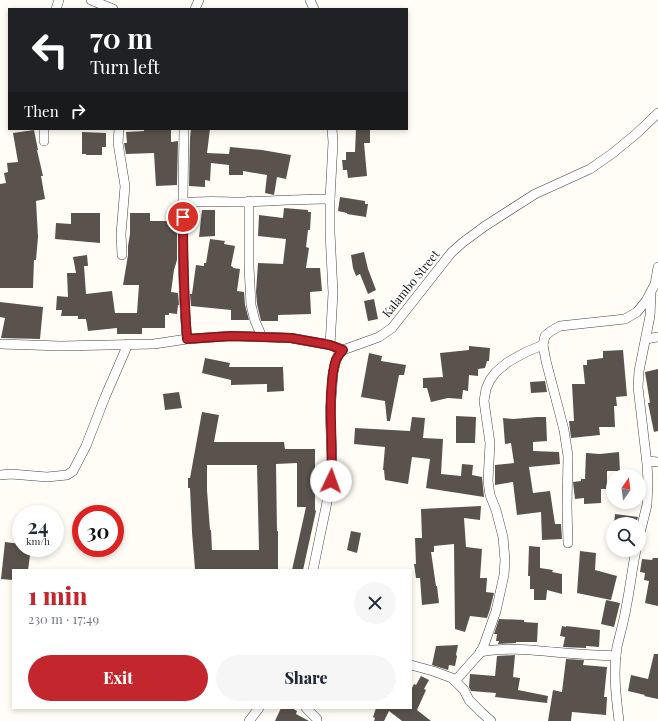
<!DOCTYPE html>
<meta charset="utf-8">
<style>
:root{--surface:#fff;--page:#f6f6f7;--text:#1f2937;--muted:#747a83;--accent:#c4262e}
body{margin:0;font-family:"Playfair Display",serif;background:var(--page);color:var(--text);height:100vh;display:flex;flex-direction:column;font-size:15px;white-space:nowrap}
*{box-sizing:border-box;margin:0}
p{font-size:13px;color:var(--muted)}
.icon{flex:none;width:22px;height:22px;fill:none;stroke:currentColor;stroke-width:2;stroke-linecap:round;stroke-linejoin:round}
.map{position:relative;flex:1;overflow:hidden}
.details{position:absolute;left:12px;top:569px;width:400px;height:140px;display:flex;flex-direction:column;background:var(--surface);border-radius:0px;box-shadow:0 2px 6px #0003}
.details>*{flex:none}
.hud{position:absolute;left:8px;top:8px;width:400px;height:122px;border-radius:0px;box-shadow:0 2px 6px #0003;background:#202124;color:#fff;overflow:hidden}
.needle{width:26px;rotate:14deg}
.tools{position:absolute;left:606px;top:469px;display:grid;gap:8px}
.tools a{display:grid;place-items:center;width:40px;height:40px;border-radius:50%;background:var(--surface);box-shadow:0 2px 6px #0003;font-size:20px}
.speed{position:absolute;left:12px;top:505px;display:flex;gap:8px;font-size:20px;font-weight:700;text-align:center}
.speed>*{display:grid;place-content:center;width:52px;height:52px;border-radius:50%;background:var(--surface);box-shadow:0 2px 6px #0003;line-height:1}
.speed small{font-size:10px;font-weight:400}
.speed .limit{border:6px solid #d22;background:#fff;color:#111}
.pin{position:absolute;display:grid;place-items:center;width:34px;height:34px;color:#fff;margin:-17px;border:2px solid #fff;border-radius:50%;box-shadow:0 1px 4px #0007}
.me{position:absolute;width:44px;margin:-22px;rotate:3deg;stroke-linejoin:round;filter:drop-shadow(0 0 3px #0008)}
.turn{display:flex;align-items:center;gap:14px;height:84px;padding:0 16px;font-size:18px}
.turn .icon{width:52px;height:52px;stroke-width:2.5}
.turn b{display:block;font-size:28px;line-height:34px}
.then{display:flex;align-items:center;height:38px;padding:0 16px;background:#0003;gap:8px;font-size:15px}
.round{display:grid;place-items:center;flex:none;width:42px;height:42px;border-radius:21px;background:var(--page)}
.overview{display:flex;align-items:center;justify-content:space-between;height:68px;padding:0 16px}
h1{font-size:24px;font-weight:800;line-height:30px;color:var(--accent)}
.button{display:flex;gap:8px;margin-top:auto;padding:8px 16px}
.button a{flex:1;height:46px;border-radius:24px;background:var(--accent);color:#fff;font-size:16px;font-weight:800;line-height:46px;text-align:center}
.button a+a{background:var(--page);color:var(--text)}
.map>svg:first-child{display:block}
.building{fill:#5a524d;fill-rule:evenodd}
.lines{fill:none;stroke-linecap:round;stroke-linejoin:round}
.minor-casing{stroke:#444;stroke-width:10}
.minor{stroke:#fff;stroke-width:9}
.route-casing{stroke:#7f191e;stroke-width:10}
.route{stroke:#c4262e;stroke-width:7}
.labels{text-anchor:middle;stroke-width:4;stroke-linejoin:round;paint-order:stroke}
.street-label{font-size:12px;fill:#111;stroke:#fff}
</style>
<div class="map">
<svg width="658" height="721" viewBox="0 0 658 721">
<rect width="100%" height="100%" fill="#fffdf5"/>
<g class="building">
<path d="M144,129H171V142L178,141L177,185L156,186L154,153L126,154L124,143H127L126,132L144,131Z"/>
<path d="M191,129H210L207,153L229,154L230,147L262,150L291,155L286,179L277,177L274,195L265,193L267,175L243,171V175H229V165L211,163L210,181L205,180V187L189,186L190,137Z"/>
<path d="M356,129H370V143H364L367,176L348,178L347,170H343L342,160H346V152H355Z"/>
<path d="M34,130L38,150H37L43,176H41L45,199L36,201L38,237L36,260H34L33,288H0V184L6,183L4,173L8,172L7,163L18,162L13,133Z"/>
<path d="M82,132L106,133V147H102V155H86V154H82Z"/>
<path d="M340,197L365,201V204H368L366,217L347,214V213L338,211Z"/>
<path d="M284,208L308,210V212H311L310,230H308L306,247L309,248L306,268H320L322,291L310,292L311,314L278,315V321H261L257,304L256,292L258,263L283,264L286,239L258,236L259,215L283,218Z"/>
<path d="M202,210H215V236L199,237Z"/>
<path d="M71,213H100V243L55,239L56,223L71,224Z"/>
<path d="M130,213H150V221H177V260L174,270L171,292L178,293L179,305H178L177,314L169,313V315H165V328H142V334H117V328L88,331L86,319H78V316H61L62,310H56L57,296L68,297L67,273H76L73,257L87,255L88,266H84L86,294L112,291L115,313H137L139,285H123L128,255V246L130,234Z"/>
<path d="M210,239L225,241L224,244L235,246L231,266L233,267V268L240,269L237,291L244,292L245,305L249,320H231V310L191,306L190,294H192L196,265L204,266V263H206Z"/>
<path d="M364,252L368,269L376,290L368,294L360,274L356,276L353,268L351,255Z"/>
<path d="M374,299L378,319L368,321L364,301Z"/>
<path d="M0,302L43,307L40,339L1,338L5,318L0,317Z"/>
<path d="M469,346L490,348L489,361H487L485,368L478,369V376L469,375L468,391L463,390L462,399L448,398L431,402L427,388H423V378L443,377L440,353L469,350Z"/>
<path d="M623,350L627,396L616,397L617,406H614L615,427H599L600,435L571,438L569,421H574L572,384H585L583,365H587V360L603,358V351Z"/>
<path d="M369,353L382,356L381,361L406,365L404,375H399L390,421H387L385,401L361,397Z"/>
<path d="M205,358L230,363L229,367H283L284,391L267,392V384L231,385V380L202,373Z"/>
<path d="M658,369V431L654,432L648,403H650L645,372Z"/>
<path d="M545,381L547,392L531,393L530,382Z"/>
<path d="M179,392L182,408L165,410L163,394Z"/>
<path d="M202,412L219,415L214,442H284L285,449H315V510L316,511L303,570H292L306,507H297V463L276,464L277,531H278V569H195L192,532L190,488H188V478H190ZM207,465H257L259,550H212L211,530H210L207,490Z"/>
<path d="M456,416L476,417L475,443H456Z"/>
<path d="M412,417L425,418L423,438L443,439L441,474L461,476L462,464L473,465L472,475L482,477L484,497L426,488L430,459L412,457L408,484L385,480L384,470H383L385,447L354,444L355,428L410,431Z"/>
<path d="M537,417H546L547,441L533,442V451L559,452L560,464L529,467L533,493L550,491L555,524H561L562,539L542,540L541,512L517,515L513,482L495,485V465L514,463L511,443L505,444L503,418L513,419Z"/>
<path d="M619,452L620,471H607V489H601V503L584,504V498L575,499L573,482L581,481V479H585L586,453L600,454Z"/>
<path d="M481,506L480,520L464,518L466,547L482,549L480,578H487L486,592L494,593L490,609L487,618L470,616L465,632L455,629L454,544L434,546V552H431L436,586H437L439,603L422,605L420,578H416L414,564H416L415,538H422L421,509Z"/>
<path d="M615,514L638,517L636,524H614Z"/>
<path d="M351,531L361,533L357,553L347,550Z"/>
<path d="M5,542L21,544V548H31L28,570H13V580L1,579Z"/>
<path d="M529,546L540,547V568L553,570L552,572L562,574V594L547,590L546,600H534V589H530V576H528Z"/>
<path d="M580,551L596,553L595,570L617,576L611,600L577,593Z"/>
<path d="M653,558H658V606L645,603L649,581L644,580L645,573L640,572L642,559L652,560Z"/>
<path d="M606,600L620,603L614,627L601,624Z"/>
<path d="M499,619L524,620V622L538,623L537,642H516V643L498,644L499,641H496L497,634H494Z"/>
<path d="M562,626L566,627V626L600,630L599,647L586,646V648L563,647L565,637L560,636Z"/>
<path d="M458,645L456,655L457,656L455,666L449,665L448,670L432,665L436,646Z"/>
<path d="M654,654H658V699L644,696L645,695L628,691L631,675L648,679Z"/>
<path d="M515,655L513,677L520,678L518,690L548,696L547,703L495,697L496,693L471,691L469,687L470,674L495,676L497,656Z"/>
<path d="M566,659L584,660L583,665L607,667L604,697H607L606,715L572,712L571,721H548L553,690L562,692Z"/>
<path d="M421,676L429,680L424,689L426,690L417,710L431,721H402L389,711L384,721H374L375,718L373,717L376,708H411V690L414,684L416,685Z"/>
<path d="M281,708H292L297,711L296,714L309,721H275Z"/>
</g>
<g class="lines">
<g class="minor-casing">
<g id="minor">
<path d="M91,0L113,9"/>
<path d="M310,0L314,9"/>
<path d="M56,9L59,0"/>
<path d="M195,9L199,0"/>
<path d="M119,129L118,143L125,186L121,234L122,255"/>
<path d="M184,129C183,199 181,269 187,339"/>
<path d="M44,141V129"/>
<path d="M249,201V267L251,305L255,321L262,337"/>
<path d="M182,203C203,200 223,202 244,202C273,201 302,199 330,199"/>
<path d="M646,339L658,337"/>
<path d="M0,344L61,346L154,344L187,339L231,336L266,337L291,338L330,345L343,350"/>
<path d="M330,345L333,293L330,232V199L333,142L332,129"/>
<path d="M647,461L658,462"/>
<path d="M0,475L11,474L47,477L67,475L73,471L86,446L105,397L128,344"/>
<path d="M639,537L647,505L648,481L647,464L638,387L639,371L650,316L651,294"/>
<path d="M568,543L567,507L568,456L564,430L546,361L543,345L545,336L551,331L560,326L625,319L637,312L646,301L655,284L658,267"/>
<path d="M313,570L326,507L331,481L332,457L330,413L332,388L333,373L336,360L338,355L343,350L379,337L392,328L440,267L451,253L462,243L485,226L535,194L590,169L613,153L636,134L658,113"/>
<path d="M480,652C505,647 530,650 554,652C575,654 596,655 616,656"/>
<path d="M411,665L433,671L452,678L464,690L469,700L481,712L491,721"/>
<path d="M455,681L480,653L484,645L496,611L504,575L505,560L503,537L496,510L490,495L488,481L490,443L484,401L486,389L490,380L496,372L508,362L526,352L543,345"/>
<path d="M306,708L317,719"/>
<path d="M249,721L259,708"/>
<path d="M619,721C616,696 613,672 617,647C620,634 624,621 626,608C630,589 632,569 636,550"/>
</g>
</g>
<use href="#minor" class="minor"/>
</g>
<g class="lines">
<g class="route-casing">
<path id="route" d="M183,217C183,257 184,298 187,339L231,336L291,338L330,345L343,350C340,353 338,356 336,360C332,371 332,382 331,394C330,423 333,452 331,481"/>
</g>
<use href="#route" class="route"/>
</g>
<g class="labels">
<g class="street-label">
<text transform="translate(411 284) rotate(-51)" y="4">Kalambo Street</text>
</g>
</g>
</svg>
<div class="tools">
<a><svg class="needle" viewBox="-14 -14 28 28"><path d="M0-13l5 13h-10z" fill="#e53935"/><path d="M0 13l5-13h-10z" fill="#747a83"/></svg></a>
<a><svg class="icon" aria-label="search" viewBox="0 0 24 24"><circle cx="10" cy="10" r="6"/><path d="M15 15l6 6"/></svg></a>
</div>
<div class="speed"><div>24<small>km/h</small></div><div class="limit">30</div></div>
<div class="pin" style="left:183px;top:217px;background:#d93025"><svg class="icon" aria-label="arrive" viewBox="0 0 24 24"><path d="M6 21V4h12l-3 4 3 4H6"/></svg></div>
<svg class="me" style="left:331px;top:481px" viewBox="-20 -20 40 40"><circle r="19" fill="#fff"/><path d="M0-13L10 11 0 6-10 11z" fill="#c4262e"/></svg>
<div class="hud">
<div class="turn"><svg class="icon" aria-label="left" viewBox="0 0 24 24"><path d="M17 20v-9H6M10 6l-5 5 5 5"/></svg><div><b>70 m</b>Turn left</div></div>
<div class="then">Then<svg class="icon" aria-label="right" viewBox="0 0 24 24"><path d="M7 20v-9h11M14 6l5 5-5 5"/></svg></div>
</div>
<section class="details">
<div class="overview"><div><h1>1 min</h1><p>230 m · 17:49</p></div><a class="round"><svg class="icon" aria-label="close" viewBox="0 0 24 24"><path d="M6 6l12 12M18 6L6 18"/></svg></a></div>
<div class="button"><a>Exit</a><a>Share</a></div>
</section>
</div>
